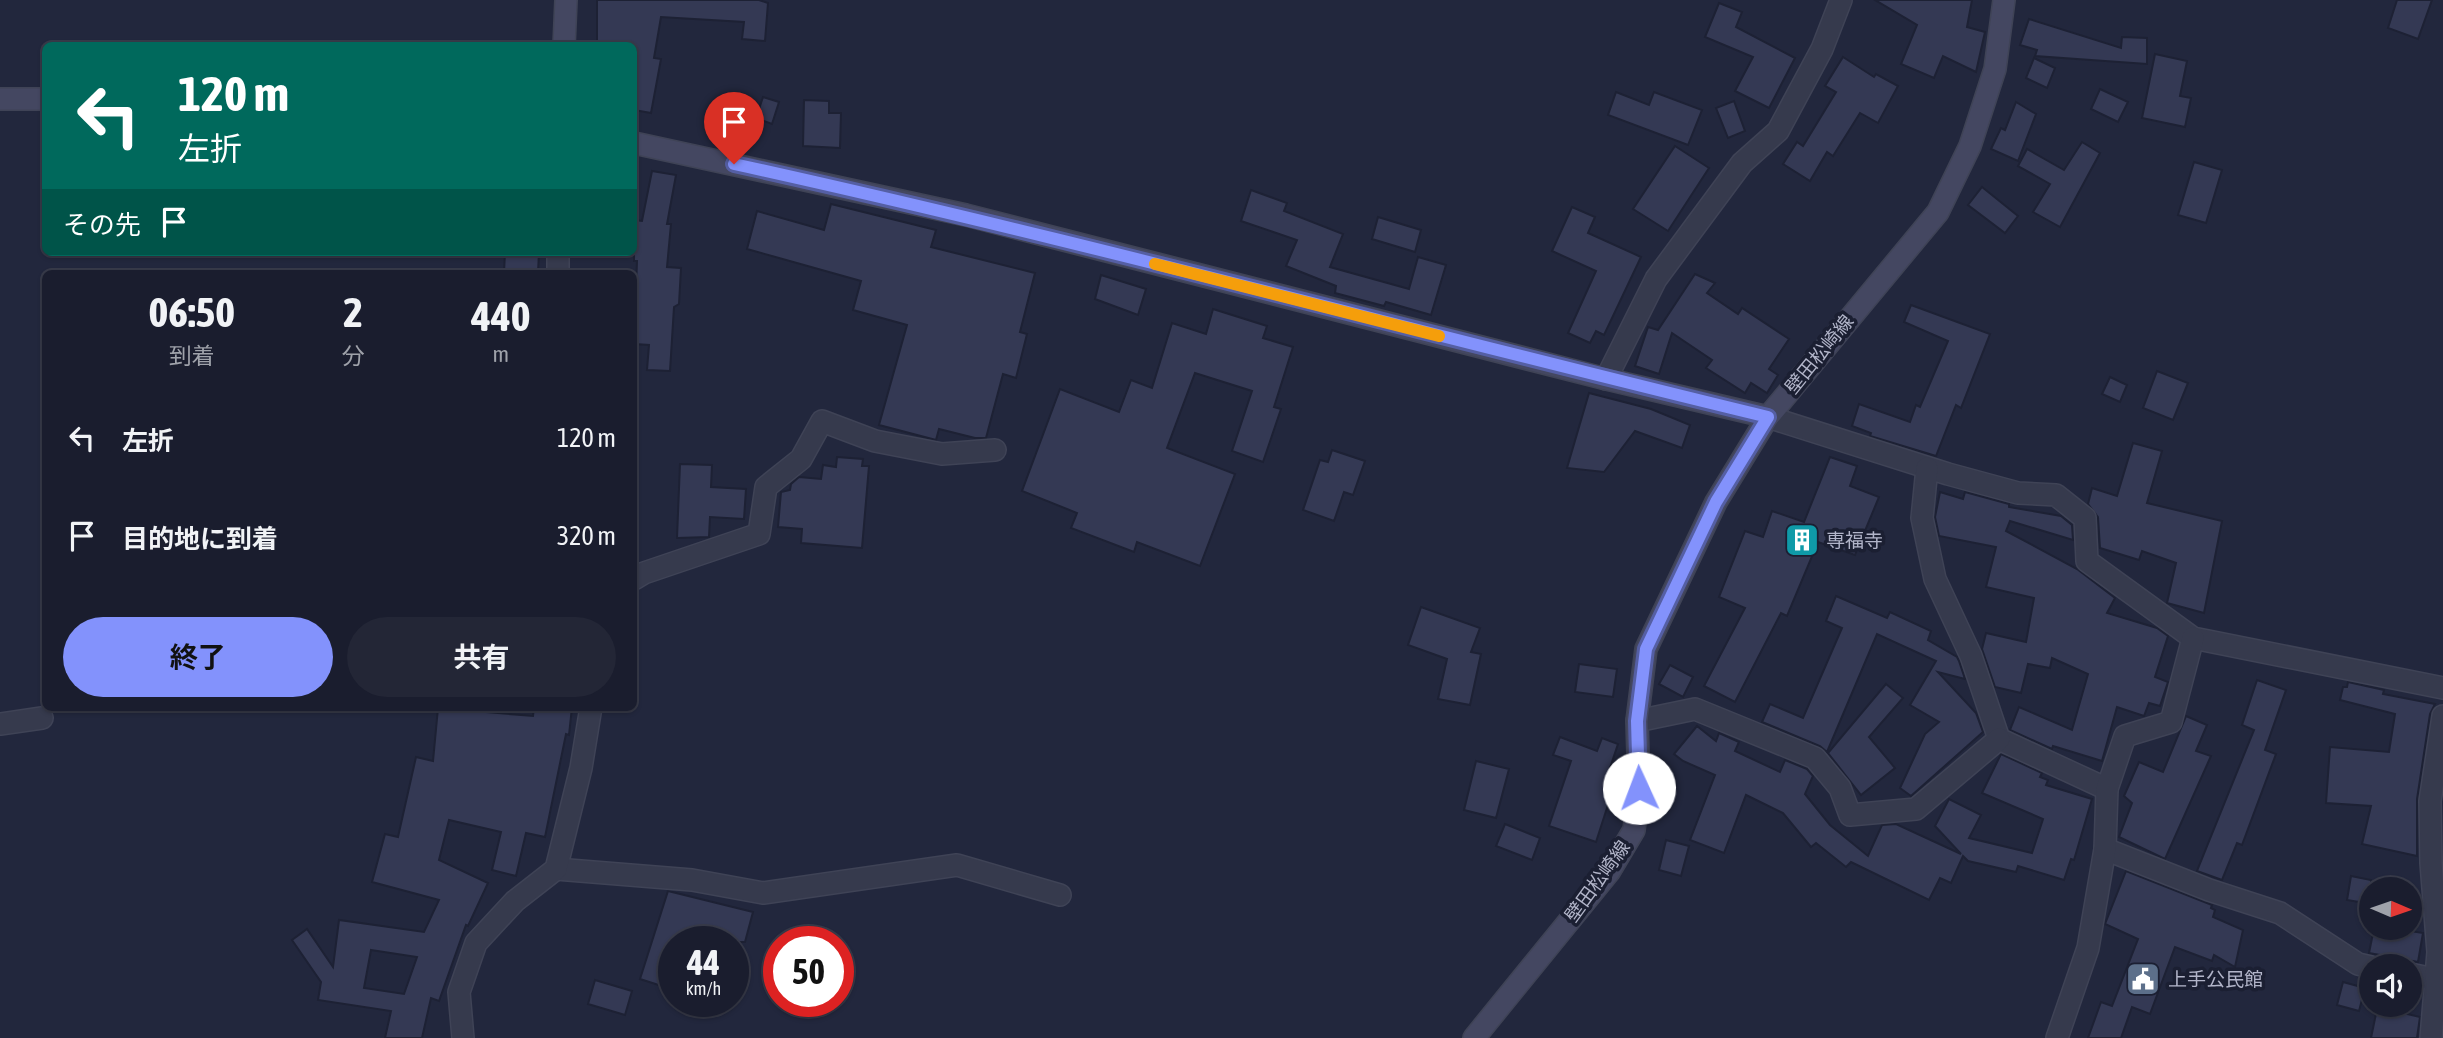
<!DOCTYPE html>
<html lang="ja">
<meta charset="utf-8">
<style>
:root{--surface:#1a1d2e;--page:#232636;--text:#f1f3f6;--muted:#9fa2aa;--line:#383b4a;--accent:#8392fc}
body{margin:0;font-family:"Asap Condensed","Noto Sans JP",sans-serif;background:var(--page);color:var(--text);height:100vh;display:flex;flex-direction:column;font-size:26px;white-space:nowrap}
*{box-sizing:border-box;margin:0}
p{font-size:23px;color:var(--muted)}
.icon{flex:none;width:38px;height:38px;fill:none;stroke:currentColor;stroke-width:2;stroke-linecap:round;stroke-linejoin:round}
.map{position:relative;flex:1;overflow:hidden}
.panel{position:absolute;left:42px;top:270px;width:595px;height:441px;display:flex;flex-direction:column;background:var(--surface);border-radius:10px;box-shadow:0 2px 5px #0004,0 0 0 2px var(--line)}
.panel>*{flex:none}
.hud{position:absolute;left:42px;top:42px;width:595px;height:214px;border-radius:10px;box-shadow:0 2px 5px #0004,0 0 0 2px var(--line);background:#00695c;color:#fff;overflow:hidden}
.needle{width:46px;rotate:92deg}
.buttons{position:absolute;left:2359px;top:877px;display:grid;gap:14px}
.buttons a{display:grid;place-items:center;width:63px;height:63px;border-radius:50%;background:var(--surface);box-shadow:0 2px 5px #0004,0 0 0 2px var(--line);font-size:35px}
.speed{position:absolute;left:658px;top:926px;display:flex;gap:14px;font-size:35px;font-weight:700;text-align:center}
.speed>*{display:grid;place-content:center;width:91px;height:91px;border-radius:50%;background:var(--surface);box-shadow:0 2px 5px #0004,0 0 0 2px var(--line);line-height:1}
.speed small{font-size:18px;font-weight:400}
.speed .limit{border:10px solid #d22;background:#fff;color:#111}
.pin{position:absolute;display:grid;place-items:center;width:60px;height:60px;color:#fff;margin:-72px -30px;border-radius:50% 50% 50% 0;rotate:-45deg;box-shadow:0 0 7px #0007}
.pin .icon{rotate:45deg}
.me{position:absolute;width:77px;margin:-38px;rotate:358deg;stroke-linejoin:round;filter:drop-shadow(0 0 5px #0008)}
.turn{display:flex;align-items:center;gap:24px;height:147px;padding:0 21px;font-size:32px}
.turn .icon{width:91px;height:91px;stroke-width:2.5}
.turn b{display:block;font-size:49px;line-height:60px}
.then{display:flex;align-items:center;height:66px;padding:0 21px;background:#0003;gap:14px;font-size:26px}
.eta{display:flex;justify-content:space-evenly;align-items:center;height:119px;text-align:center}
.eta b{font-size:42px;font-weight:700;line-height:49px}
.cta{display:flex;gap:14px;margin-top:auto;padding:14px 21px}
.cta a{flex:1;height:80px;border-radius:42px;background:var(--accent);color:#111;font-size:28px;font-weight:700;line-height:80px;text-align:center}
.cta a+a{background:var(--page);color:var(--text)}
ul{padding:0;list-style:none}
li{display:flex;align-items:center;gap:21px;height:98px;padding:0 21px}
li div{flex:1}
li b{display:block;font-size:26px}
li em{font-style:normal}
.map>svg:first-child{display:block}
.building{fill:#343954;stroke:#1d2134;stroke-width:2;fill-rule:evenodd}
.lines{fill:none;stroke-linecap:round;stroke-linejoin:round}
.street-casing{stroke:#3f4356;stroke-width:24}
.secondary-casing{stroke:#3f4356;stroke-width:24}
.street{stroke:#363a4d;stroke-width:21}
.secondary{stroke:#444761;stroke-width:21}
.route-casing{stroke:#555fa4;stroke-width:18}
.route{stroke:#8392fc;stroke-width:12}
.slow{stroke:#f59e0b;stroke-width:12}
.labels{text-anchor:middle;stroke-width:7;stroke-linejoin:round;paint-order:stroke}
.street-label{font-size:19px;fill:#b2b5c9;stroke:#1b1f32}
.poi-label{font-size:19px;fill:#b2b5c9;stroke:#1b1f32;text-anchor:start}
</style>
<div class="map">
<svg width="2443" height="1038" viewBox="0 0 2443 1038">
<rect width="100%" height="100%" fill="#22273d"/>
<g class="building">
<path d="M597,0H759L768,3L765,41L742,39L744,22L661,17L654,58L661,59L651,113L634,110V46H597Z"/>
<path d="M1875,0H1972L1967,27L1985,32L1976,72L1943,56L1934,78L1901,64L1917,25Z"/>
<path d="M2397,0H2432L2418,39L2388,28Z"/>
<path d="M1719,3L1742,12L1736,27L1795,58L1769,108L1735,91L1753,57L1705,37Z"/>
<path d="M2029,19L2121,48L2122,37L2147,38V64L2035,56L2037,50L2020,45Z"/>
<path d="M2155,54L2187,61L2180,96L2191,98L2185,127L2142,118Z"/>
<path d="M1843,57L1874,77L1876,74L1898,86L1878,123L1860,113L1833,156L1827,152L1810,181L1783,164L1797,142L1803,146L1836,92L1825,86Z"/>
<path d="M2034,58L2055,68L2047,88L2026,78Z"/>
<path d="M2100,89L2128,102L2118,122L2091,109Z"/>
<path d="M1616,92L1649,105L1654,92L1702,110L1688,145L1608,115Z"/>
<path d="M763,97L779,102L772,124L756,118Z"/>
<path d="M804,100L829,101V113H841L840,148L803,146Z"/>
<path d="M1734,101L1745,131L1728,138L1716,108Z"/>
<path d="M2016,102L2036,114L2018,161L1991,149L2001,128L2005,130Z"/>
<path d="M2082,142L2100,153L2060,227L2033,212L2050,184L2018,166L2027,149L2064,170Z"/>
<path d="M1675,146L1709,168L1668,231L1633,209Z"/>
<path d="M2194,162L2222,170L2206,223L2178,215Z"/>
<path d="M652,171L676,175L667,224H671L667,267L681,268L679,304L674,307L670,371L647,370L649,345L634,344L637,261H634V220L642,221Z"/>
<path d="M1982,187L2018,216L2005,233L1968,205Z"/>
<path d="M1251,190L1287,203L1284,211L1343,234L1330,267L1409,289L1418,257L1446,265L1431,315L1386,302L1384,306L1335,293L1336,286L1286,266L1297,240L1241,221Z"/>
<path d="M831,204L936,230L931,247L1035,273L1020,332L1027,334L1016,378L1003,374L986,438H975L939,429L936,440L879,425L907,325L853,310L861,281L747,249L757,211L824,230Z"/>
<path d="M1572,207L1595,217L1588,233L1641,257L1604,335L1596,331L1590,343L1568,333L1596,271L1552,251Z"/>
<path d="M1378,217L1421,230L1415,252L1372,239Z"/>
<path d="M505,252H539L538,273H504Z"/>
<path d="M1695,274L1715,283L1707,293L1738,314L1742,308L1789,339L1769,369L1778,375L1767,393L1751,383L1745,393L1706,368L1712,360L1672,333L1659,374L1635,366L1648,327L1658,330Z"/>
<path d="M1101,275L1146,289L1138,315L1095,299Z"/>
<path d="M1911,305L1990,334L1961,408L1956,405L1936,456L1870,436L1871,433L1852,426L1859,404L1910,422L1916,405L1920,407L1948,341L1904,322Z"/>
<path d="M1213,309L1267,326L1263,338L1293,347L1274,407L1281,409L1263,462L1232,451L1252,391L1195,373L1167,448L1235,474L1200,566L1137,542L1134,552L1071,528L1077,513L1022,491L1060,389L1119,412L1131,380L1152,388L1172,323L1206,334Z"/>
<path d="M2157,371L2188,383L2173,420L2143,408Z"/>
<path d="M2110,377L2127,385L2120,402L2102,394Z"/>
<path d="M1589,393L1651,409L1690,425L1682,448L1635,431L1604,472L1567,468Z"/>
<path d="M2133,443L2162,451L2147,503L2222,521L2204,613L2167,603L2176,563L2142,551L2139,560L2100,548L2098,517L2088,504L2092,488L2117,496Z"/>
<path d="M1332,450L1365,461L1353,495L1344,492L1334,521L1303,510L1320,460L1328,462Z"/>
<path d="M837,457L863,459L862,466H869L862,548L801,543L802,529L778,527L781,492L790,490L791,484L799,477L821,479L823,465L836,467Z"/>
<path d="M1830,457L1857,466L1850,486L1879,497L1855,555L1818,542L1787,616L1781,613L1735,702L1704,686L1745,608L1719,597L1745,531L1763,537L1772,511L1804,522Z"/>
<path d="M680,464L712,465L711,487L746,489L744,519L710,517L709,537L677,538Z"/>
<path d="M1940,492L1963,499L1965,492L2009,504V507L2061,516L2072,525L2073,540L2010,521L2006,531L2077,569L2115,598L2107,613L2157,628L2168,636L2155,677L2168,682L2160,706L2149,703L2144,716L2117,707L2102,761L2053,746L2052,749L2010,730L2019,707L2072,730L2088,674L2052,658L2050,668L2028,664L2021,693L1995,687L1982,649L1986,633L2026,642L2034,598L1986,587L1996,547L1939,536L1935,517Z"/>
<path d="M1836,596L1887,618L1890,612L1931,631L1928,640L1957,657L1959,661L1965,679L1938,672L1976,713L1983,732L1911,796L1900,788L1925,734L1939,722L1910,705L1936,661L1877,634L1827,752L1820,746L1762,722L1770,704L1803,718L1842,628L1826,621Z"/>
<path d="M1421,607L1480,628L1471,652L1481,654L1470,705L1438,699L1447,659L1408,645Z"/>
<path d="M1579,664L1617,669L1613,697L1575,692Z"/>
<path d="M1670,665L1693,677L1683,697L1659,684Z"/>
<path d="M2257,680L2286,690L2265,750L2276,754L2242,845L2237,843L2222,880L2197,871L2254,730L2242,725Z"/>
<path d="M2348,682L2384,690L2383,694L2435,704L2430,714L2417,799V856L2362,844L2371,806L2326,803L2330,747L2389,752L2395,714L2340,700L2343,687H2347Z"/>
<path d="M1886,684L1903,698L1869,737L1895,768L1861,795L1828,753Z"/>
<path d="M534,707H572L569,735L566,734L545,837L526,833L516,876L492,870L501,832L449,820L439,860L488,883L468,926L466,925L439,1001L431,998L422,1038H385L391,1011L318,1000L321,982L292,940L307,929L333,967L339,920L424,932L439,900L372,882L385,834L398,837L416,757L433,761L438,708L533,716ZM371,950L417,957L404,994L364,988Z"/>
<path d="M2186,716L2207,725L2196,751L2211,756L2165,859L2119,837L2132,803L2124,796L2139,762L2163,772Z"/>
<path d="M1697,726L1716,741L1719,733L1739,742L1735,751L1780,772L1785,760L1807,769L1813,776L1805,794L1830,825L1868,856L1882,825L1896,824L1961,854L1935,826L1949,799L1981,815L1969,838L2032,853L2043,819L1982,793L2001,754L2042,773L2040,777L2048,780L2046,785L2092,799L2074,860L2071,859L2064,880L2018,866L2016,872L1968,861L1963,856L1951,883L1940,878L1929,900L1851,862L1846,867L1816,843L1811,847L1783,813L1746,795L1724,853L1690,840L1715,775L1683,761L1674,754Z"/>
<path d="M1560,737L1597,751L1602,738L1618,744L1607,777L1616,780L1596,842L1549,826L1571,761L1553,755Z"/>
<path d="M1476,761L1509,769L1496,818L1464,810Z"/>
<path d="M1505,824L1540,838L1532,860L1496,846Z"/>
<path d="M1666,840L1689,846L1681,876L1659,870Z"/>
<path d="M2126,871L2212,905L2211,908L2215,910L2213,917L2243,930L2235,967L2214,955L2212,961L2175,947L2150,1014L2132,1007L2121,1038H2088L2101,1002L2112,1006L2138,939L2105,924Z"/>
<path d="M2351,876L2371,880V904L2347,900Z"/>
<path d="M668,891L753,912L745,942H674V990L640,979Z"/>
<path d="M2374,928H2411L2410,931L2423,933L2418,962L2369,953Z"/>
<path d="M595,980L632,991L625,1015L588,1004Z"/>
<path d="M2343,982L2365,988L2359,1011L2337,1005Z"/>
<path d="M2378,1004H2405L2403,1013L2420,1017L2417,1038H2371Z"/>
</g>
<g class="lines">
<g class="street-casing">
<g id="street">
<path d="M558,273V252"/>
<path d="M1606,379L1656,279L1742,163L1778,131L1822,49L1841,0"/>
<path d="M1768,417L1948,474L2018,493L2056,495L2085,518L2087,561L2193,638L2443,688"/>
<path d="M1927,468L1922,518L1935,579L1971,656L1999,739L2107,789"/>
<path d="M634,579L644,573L759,534L766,487L801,459L822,421L875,441L942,454L995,450"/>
<path d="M1637,721L1695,709L1815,758L1840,788L1850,815L1916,809L1999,739"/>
<path d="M0,724L42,718"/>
<path d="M2105,849L2209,890L2280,913L2358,964L2371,967"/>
<path d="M556,869L692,880L763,893L957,865L1060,895"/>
<path d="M2410,974L2434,979"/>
<path d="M463,1038L459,992L476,943L515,901L556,869L581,768L591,707"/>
<path d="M2057,1038L2088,948L2105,849L2107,789L2125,736L2171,722L2193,638"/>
<path d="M2431,1038L2438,952L2431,863L2430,801L2443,716"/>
</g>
</g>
<g class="secondary-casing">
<g id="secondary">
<path d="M564,46L566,0"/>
<path d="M0,99H46"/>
<path d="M634,143L966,215L1606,379L1768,417"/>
<path d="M1474,1038L1609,872L1634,830L1639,788L1637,721L1646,649L1716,502L1768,417L1938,212L1970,146L1995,69L2004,0"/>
</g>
</g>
<use href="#street" class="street"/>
<use href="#secondary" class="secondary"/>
</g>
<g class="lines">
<g class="route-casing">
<path id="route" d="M734,164C1081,240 1423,334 1768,417L1716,502L1646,649L1637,721L1639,788"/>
</g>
<use href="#route" class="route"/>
<path class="slow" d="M1155,264L1439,336"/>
</g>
<defs>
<g id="building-square" transform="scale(1.75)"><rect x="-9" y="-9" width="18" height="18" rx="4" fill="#0f9aa8" stroke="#1b1f32"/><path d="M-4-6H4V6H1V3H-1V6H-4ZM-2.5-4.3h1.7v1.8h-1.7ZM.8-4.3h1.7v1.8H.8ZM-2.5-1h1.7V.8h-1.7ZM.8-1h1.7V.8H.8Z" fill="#fff"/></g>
<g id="civic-square" transform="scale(1.75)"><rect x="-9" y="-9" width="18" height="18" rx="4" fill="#5c6f8a" stroke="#1b1f32"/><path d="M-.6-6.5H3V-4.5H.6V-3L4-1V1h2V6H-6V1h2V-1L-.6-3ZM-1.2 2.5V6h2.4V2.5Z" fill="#fff"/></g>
</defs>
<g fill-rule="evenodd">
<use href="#building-square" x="1802" y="540"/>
<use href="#civic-square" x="2143" y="979"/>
</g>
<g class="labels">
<g class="street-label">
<text transform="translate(1819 354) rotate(-51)" y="7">壁田松崎線</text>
<text transform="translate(1597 881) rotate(-54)" y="7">壁田松崎線</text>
</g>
<g class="poi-label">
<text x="1826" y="547">専福寺</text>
<text x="2168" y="986">上手公民館</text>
</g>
</g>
</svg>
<div class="buttons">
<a><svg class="needle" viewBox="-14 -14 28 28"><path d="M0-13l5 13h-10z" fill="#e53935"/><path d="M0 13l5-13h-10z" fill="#9fa2aa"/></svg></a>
<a><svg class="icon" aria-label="sound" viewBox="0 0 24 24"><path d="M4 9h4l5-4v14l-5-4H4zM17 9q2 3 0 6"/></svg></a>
</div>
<div class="speed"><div>44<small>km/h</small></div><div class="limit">50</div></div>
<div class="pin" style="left:734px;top:164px;background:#d93025"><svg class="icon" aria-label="arrive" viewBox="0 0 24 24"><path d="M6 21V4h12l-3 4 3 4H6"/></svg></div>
<svg class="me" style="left:1639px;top:788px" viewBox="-20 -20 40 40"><circle r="19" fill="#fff"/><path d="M0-13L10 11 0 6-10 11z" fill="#8392fc"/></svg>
<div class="hud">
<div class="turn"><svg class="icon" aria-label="left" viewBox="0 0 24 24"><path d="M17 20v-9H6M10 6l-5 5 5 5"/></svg><div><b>120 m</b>左折</div></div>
<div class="then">その先<svg class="icon" aria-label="arrive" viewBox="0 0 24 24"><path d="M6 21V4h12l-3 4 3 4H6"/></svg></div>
</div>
<section class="panel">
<div class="eta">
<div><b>06:50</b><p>到着</p></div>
<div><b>2</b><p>分</p></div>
<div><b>440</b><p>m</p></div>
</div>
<ul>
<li><svg class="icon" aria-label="left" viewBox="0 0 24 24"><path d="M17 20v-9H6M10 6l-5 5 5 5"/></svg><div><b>左折</b></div><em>120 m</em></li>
<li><svg class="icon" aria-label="arrive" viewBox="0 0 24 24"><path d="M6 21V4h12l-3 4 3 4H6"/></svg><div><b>目的地に到着</b></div><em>320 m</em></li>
</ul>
<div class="cta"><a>終了</a><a>共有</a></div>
</section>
</div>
